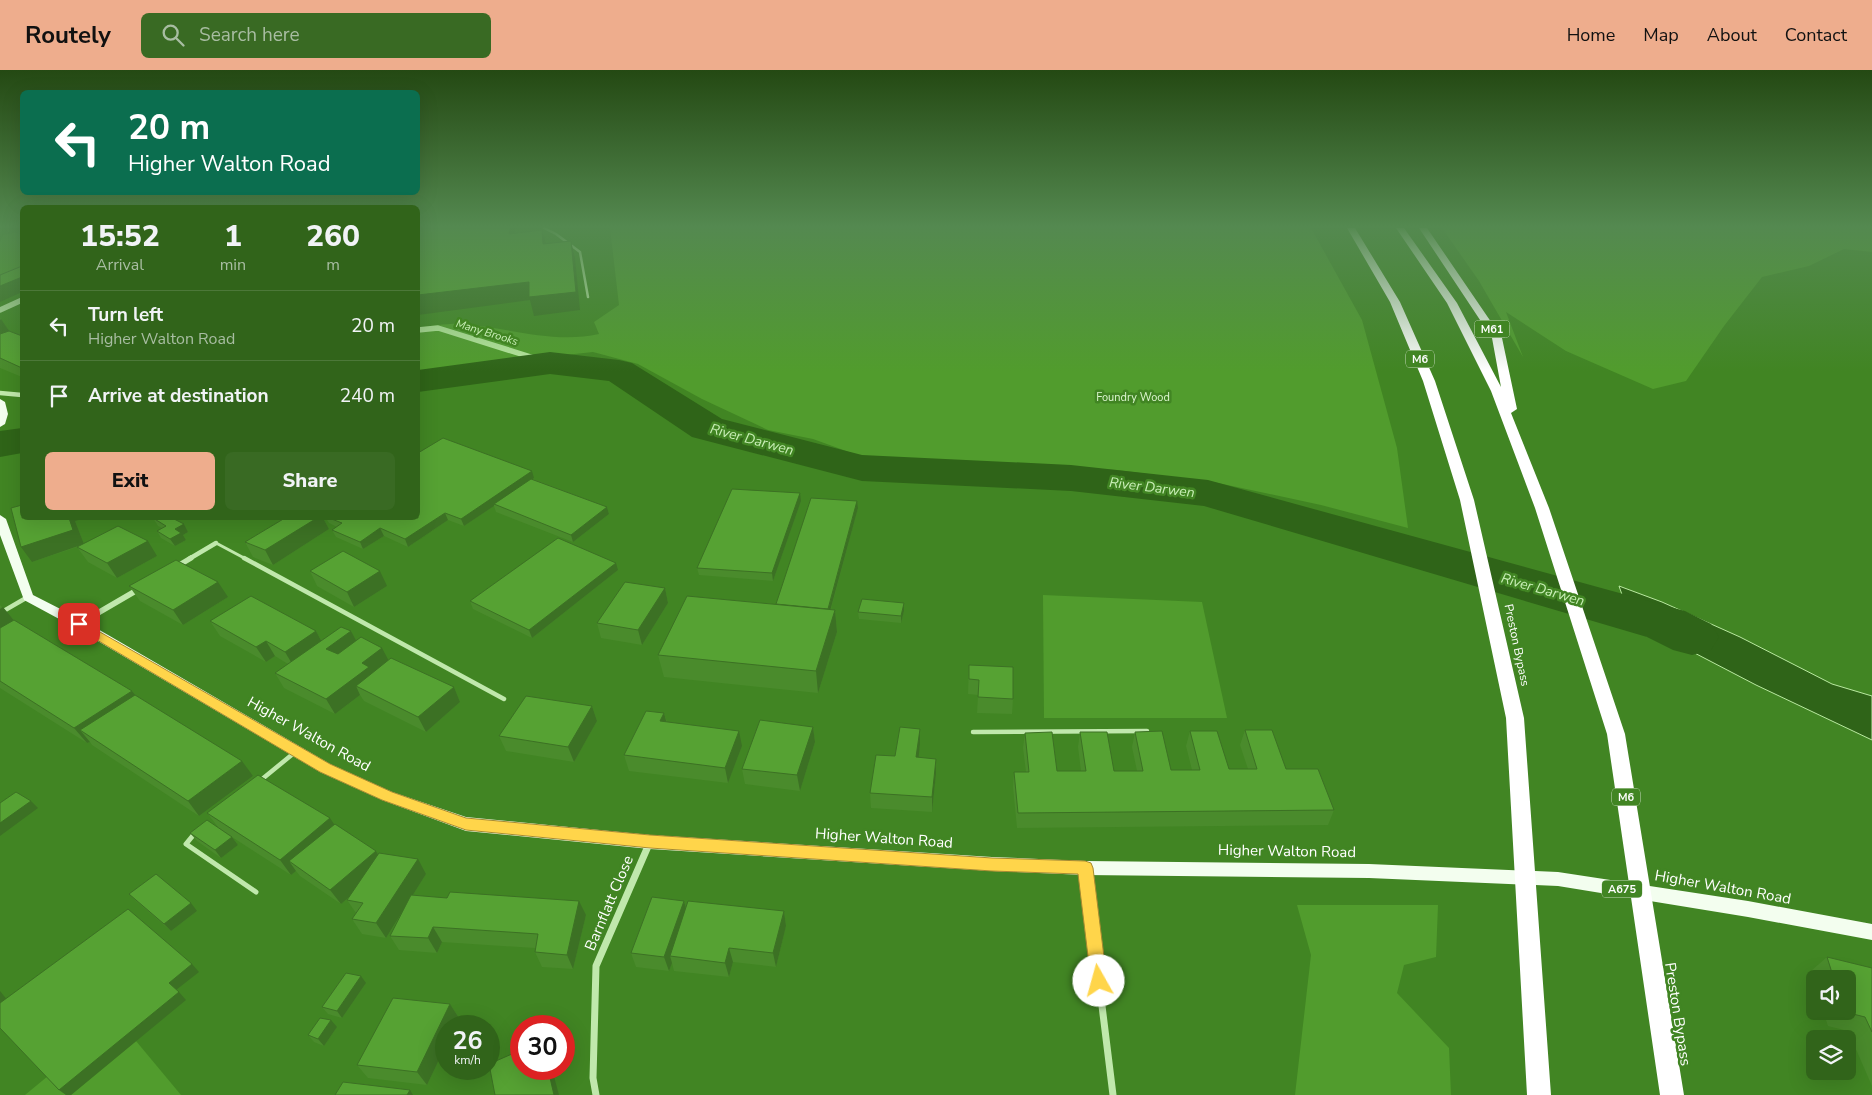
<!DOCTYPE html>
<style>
:root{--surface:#31641a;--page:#396a23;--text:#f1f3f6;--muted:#a8bda2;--line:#4c7839;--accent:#eead8d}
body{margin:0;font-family:"Nunito Sans",sans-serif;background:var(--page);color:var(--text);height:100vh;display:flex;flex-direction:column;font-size:19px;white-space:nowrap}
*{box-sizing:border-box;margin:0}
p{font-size:16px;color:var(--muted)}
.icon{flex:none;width:28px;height:28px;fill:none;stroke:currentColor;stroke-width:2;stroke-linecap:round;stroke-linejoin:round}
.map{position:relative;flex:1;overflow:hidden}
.drawer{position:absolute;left:20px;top:135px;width:400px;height:315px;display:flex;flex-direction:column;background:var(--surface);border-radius:8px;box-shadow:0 5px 20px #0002}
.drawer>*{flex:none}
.banner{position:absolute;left:20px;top:20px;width:400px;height:105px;border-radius:8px;box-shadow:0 5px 20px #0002;background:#0b6e4f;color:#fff;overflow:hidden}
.controls{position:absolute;left:1806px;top:900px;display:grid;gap:10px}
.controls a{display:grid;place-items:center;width:50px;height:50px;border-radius:8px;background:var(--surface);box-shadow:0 5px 20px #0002;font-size:25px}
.speed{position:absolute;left:435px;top:945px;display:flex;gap:10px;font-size:25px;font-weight:700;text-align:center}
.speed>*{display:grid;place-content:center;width:65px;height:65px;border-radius:50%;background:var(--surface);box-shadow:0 5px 20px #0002;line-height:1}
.speed small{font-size:12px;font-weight:400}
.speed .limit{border:8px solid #d22;background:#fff;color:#111}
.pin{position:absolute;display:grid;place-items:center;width:42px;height:42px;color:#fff;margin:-21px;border-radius:10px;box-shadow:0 2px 8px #0006}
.me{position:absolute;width:55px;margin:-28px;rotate:353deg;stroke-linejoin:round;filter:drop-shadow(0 0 4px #0008)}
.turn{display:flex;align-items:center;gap:18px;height:105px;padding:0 25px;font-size:22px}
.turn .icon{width:65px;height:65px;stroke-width:2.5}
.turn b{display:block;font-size:35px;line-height:42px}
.eta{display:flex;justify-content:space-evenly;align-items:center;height:85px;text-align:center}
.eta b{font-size:30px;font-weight:800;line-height:35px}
.action{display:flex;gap:10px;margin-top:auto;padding:10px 25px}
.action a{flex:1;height:58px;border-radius:8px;background:var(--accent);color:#111;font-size:20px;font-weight:800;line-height:58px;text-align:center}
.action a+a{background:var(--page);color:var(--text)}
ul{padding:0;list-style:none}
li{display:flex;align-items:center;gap:15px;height:70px;padding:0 25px;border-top:1px solid var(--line)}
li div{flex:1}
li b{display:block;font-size:19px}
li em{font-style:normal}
header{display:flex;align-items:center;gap:30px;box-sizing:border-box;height:70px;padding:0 25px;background:var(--accent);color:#111}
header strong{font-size:24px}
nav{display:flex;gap:28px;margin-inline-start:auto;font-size:18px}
.search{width:350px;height:45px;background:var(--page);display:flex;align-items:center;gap:12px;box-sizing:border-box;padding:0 18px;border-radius:8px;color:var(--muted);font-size:19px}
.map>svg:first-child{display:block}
.green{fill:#519c2d}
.water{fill:#2f6418;stroke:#b9e9a0}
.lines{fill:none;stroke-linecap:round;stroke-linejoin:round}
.stream{stroke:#b9e9a0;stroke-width:5.5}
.river{fill:#2f6418;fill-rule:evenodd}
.service-far3{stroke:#c0e8ac;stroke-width:2.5}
.service-far2{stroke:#c0e8ac;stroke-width:3}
.service-far1{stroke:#c0e8ac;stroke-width:4.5}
.service{stroke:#c0e8ac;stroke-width:5}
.minor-far2{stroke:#c0e8ac;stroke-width:4.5}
.minor-far1{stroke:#c0e8ac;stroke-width:5.5}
.minor{stroke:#c0e8ac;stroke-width:7}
.tertiary{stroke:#c0e8ac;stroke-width:5.5}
.primary{fill:#f3feef;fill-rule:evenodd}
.motorway{fill:#fff;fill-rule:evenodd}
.wall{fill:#4a8b2c}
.shaded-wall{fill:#3c7124}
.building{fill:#56a233;stroke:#3c7124}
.route{fill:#ffd54a;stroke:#a68a30}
.labels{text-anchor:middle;stroke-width:5;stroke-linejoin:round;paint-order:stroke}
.shield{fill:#418523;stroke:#c6dabd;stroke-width:1}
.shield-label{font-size:11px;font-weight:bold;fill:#fff}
.far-water-label{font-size:11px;font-style:italic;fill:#caf0b8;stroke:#418523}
.far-park-label{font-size:11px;fill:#ddf6d0;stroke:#418523}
.street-label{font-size:12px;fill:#fff;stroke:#418523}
.water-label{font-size:14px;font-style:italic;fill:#caf0b8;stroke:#418523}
.near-street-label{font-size:15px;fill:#fff;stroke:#418523}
</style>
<header>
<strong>Routely</strong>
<div class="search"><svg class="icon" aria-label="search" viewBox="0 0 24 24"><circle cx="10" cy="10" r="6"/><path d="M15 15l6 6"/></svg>Search here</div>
<nav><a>Home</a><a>Map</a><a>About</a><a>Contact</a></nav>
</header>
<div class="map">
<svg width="1872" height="1025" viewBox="0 0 1872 1025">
<rect width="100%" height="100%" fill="#418523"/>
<g class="green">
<path d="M610,158H1311L1362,250L1397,378L1408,458L1321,435L1218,413L1117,400L860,386L813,369L768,360L702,329L638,294L593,282L418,301V258C432,256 449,253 464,254C509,258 554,274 599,264L594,252L619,235Z"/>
<path d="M1442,158H1872V182L1844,179L1809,196L1762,207L1724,256L1686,311L1653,319L1566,281L1506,242L1523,287L1479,211Z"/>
<path d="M14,163L22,164V200L0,208V172L3,165Z"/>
<path d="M1043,525L1202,532L1227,648H1044Z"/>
<path d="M1297,835H1438L1436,887L1404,895L1397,923L1449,978L1451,1025H1295L1311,885Z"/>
<path d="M136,971L181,1025H71Z"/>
<path d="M48,1006L66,1025H25Z"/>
</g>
<path class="water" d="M1619,516L1662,532L1740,567L1832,614L1872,626V670L1756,615L1685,578L1635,562Z"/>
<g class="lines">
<path class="stream" d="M418,260L438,258L550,293"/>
<g class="river">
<path d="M550,282L619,290L632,293L722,349L862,385L1071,395L1208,410L1685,541L1711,554L1719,567L1711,580L1692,585L1673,580L1647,567L1204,436L1071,421L862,411L692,367L609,311L550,304L418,322V300Z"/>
<path d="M22,358V383L0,387V361Z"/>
</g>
<path class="service-far3" d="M544,158L556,164L580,182L588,227"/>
<path class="service-far2" d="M216,473L246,489"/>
<g class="service-far1">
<path d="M244,488L504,629"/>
<path d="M0,543L26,528"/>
<path d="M973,662L1147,661"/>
<path d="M261,710L294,683"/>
</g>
<path class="service" d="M195,763L186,774L256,822"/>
<g class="minor-far2">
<path d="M0,323L22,325"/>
<path d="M189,489L216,473"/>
</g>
<g class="minor-far1">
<path d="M176,497L191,488"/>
<path d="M79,554L139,519"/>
</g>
<g class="minor">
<path d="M1085,798L1113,1025"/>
<path d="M596,1025L593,1008L596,896L649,774"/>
</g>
<path class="tertiary" d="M0,240L22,230"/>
<g class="primary">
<path d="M0,329L5,332L8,344L5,354L0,357Z"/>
<path d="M0,445L6,449L33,525L84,551L330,694L392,722L466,747L650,765L992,787L1085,791L1369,794L1558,802L1748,831L1872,854V870L1748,847L1558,816L1369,808L1085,805L992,801L650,779L466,761L382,730L320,702L74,557L24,530L0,465Z"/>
</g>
<g class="motorway">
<path d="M1347,158H1355L1400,232L1435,311L1474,430L1524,648L1551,1025H1527L1506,648L1460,430L1423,311L1390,232Z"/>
<path d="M1396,158H1404L1457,233L1501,317L1492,268L1419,158H1427L1502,268L1517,339L1511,343L1549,438L1625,664L1684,1025H1660L1607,664L1535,438L1491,321L1447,233Z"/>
</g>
</g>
<g class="wall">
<path d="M0,248L1,249L9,261L22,266V307L0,298Z"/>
<path d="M534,408L533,409L607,437L609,444L573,472L496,442L494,436L464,456L448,450L408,477L384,466L363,479L336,467L332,460L337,457L329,453L326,448H418Z"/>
<path d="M801,431L773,511L699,505L697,498Z"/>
<path d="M858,438L831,539L835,540L837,562L818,623L664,607L658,585L776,534Z"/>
<path d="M153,448L184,454L188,462L183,465L186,470L175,476L161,468L157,461L162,458L158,456Z"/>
<path d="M285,448H323L329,459L273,495L253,487L245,472Z"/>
<path d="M75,451L84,474L157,486L117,508L88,492L77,477L80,476L32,492Z"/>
<path d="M618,500L532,568L473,539L470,531Z"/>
<path d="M310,501L387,516L354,537L317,516Z"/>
<path d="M129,516L228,527L183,555L140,531Z"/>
<path d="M665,518L668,533L642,575L601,568L597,553Z"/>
<path d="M0,535L14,550L132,621L135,625L253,706L199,746L92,675L90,672L87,673L0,618Z"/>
<path d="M904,541L901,553L859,549L858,542Z"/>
<path d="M210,551L316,561L321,570L351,561L356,571L389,591L454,617L460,632L426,662L364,631L360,625L335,644L284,618L275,603L288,594L275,586L266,592L220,566Z"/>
<path d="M969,595L1013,629L1012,644L977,643L978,625L968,624Z"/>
<path d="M592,636L597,651L574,692L506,681L499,666Z"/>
<path d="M664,643L667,652L742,676L728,713L629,701L624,685Z"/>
<path d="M813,657L815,672L800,721L745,714L742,699Z"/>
<path d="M920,659V674L918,687L936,704L932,742L871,738L870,723L895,686Z"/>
<path d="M1245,660L1286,699L1334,740L1328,755L1017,758L1013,717L1014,702H1026L1023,678L1025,663L1057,701H1081L1078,677L1080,662L1114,701H1137L1132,677L1135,662L1171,700H1192L1186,676L1190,661L1229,699H1248L1240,675Z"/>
<path d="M207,743L335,755L376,781L378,784L426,804L413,825L586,845L573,899L542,897L535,882V878L442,872L437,883L399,880L390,866L403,842L386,868L362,864L352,849L356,843L347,830L348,828L341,834L300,806L296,801L291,805L232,767L238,775L221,788L197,771L190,763L218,757Z"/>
<path d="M129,824L197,841L171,861L136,831Z"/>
<path d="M684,831L686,838L784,841L786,856L776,897L733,892L729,907L674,901L672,893L669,901L636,897L631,883Z"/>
<path d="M1827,887L1872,898V1016L1848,961L1828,956L1823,941H1848V909H1815V915L1811,901Z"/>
<path d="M366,913L342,948L328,944L322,937Z"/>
<path d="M450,934L459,948L455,956H446V975L427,1015L368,1008L357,995Z"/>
<path d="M337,957L324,976L314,972L308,965Z"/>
</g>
<g class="shaded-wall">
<path d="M510,158H515L514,181L509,164Z"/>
<path d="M542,160L547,177L543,174Z"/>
<path d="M571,171L575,188L580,240L534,246L530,230L418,245V225Z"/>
<path d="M22,207V222L0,232V216Z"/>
<path d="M1,249L18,274L0,280V250Z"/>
<path d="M532,401L534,408L495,435L494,434V436L464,456L461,449Z"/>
<path d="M800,423L801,431L773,511L772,503Z"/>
<path d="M857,431L858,438L826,556V548Z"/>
<path d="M607,437L609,444L573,472L571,465Z"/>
<path d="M445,443L448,450L408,477L405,469Z"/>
<path d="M69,448H85L75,451L84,474L32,492L21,477Z"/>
<path d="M317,448H323L329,459L273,495L265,480Z"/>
<path d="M184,454L188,462L183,465L186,470L175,476L170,469L175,459Z"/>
<path d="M380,458L384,466L363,479L360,472Z"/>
<path d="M148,471L157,486L117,508L107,493Z"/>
<path d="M616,493L618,500L532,568L529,560Z"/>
<path d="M380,501L387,516L354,537L347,522Z"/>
<path d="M218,512L228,527L183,555L173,540Z"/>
<path d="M665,518L668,533L642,575L638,560Z"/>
<path d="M904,533V541L901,553V546Z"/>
<path d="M3,537L26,565L0,580V539Z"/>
<path d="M835,540L837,562L818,623L816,601Z"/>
<path d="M316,561L324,576L294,597L285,582Z"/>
<path d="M351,561L359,576L334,594L326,579Z"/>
<path d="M266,571L275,586L266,592L256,577Z"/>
<path d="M382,578L390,593L356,616L360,625L335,644L326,629L362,593Z"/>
<path d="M454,617L460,632L426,662L418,647Z"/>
<path d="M132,621L144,636L80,660L90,672L87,673L74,658Z"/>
<path d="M592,636L597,651L574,692L568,677Z"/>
<path d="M664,643L668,658L660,651Z"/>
<path d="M813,657L815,672L800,721L797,705Z"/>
<path d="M920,659V674L917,702L916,687Z"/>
<path d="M739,661L742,676L728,713L725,698Z"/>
<path d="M936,689V704L932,742V727Z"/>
<path d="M242,691L253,706L199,746L188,731Z"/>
<path d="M31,731L38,738L0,766V753Z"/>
<path d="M330,748L340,763L289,791L296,801L291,805L280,790Z"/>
<path d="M232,767L238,775L221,788L215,780Z"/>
<path d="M376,781L385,796L341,834L330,820Z"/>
<path d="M418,789L426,804L386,868L376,853Z"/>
<path d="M579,831L586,845L573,899L567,885Z"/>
<path d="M684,831L688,846L670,886L672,893L669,901L664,887Z"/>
<path d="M191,833L197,841L171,861L164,854Z"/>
<path d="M784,841L786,856L776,897L773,883Z"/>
<path d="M433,857L442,872L437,883L428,868Z"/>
<path d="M729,878L733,892L729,907L725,893Z"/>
<path d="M192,894L199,902L176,920L169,913Z"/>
<path d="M361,906L366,913L342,948L337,941Z"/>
<path d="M0,921L8,931L0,937Z"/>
<path d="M179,922L186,930L71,1025H66L59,1020Z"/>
<path d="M450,934L459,948L455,956H446V975L427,1015L417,1002Z"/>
<path d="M331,950L337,957L324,976L318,969Z"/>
<path d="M548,999H552L559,1025H554Z"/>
<path d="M410,1020L413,1025H407Z"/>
</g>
<g class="building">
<path d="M418,158H510L509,164L542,160L543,174L571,171L576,222L529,227V212L418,225Z"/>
<path d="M22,196V207L0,216V205Z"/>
<path d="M9,261L22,266V298L0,288V264Z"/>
<path d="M443,368L532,401L461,449L445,443L405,469L380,458L360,472L332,460L342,453L329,448H418V383Z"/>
<path d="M531,409L607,437L571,465L494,434Z"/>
<path d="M732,419L800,423L772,503L697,498Z"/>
<path d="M811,428L857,431L828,539L776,534Z"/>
<path d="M22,435V448H69L73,460L21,477L11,438Z"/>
<path d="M153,448H172L184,454L175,459L181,463L170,469L157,461L166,456Z"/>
<path d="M285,448H317L265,480L245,472Z"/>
<path d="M118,456L148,471L107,493L77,477Z"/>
<path d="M558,468L616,493L529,560L470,531Z"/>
<path d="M343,481L380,501L347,522L310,501Z"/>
<path d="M176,490L218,512L173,540L129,516Z"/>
<path d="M625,512L665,518L638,560L597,553Z"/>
<path d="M251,526L316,561L285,582L266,571L256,577L210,551Z"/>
<path d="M687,526L835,540L816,601L658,585Z"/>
<path d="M862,529L904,533L901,546L858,542Z"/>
<path d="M14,550L132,621L74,658L0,611V558Z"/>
<path d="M341,557L351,561L326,579L338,584L361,567L382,578L362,593L369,597L326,629L275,603Z"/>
<path d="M391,588L454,617L418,647L356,616Z"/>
<path d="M969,595L1013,597V629L978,627L979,610L969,609Z"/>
<path d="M135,625L242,691L188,731L80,660Z"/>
<path d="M526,626L592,636L568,677L499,666Z"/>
<path d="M646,641L664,643L660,651L739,661L725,698L624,685Z"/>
<path d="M760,650L813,657L797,705L742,699Z"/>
<path d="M900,657L920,659L916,687L936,689L932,727L870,723L876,685L895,686Z"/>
<path d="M1245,660H1272L1286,699H1318L1334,740L1018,743L1014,702H1029L1025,663L1052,662L1057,701H1086L1080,662H1107L1114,701H1143L1135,662L1162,661L1171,700H1200L1190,661H1217L1229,699H1257Z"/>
<path d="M258,705L330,748L280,790L207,743Z"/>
<path d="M16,722L31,731L0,753V733Z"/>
<path d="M207,750L232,767L215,780L190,763Z"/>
<path d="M335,754L376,781L330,820L289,791Z"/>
<path d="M379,783L418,789L376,853L352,849L363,833L347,830Z"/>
<path d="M156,804L191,833L164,854L129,824Z"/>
<path d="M450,822L579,831L567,885L535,882L538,864L433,857L428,868L390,866L411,825L447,828Z"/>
<path d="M652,827L684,831L664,887L631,883Z"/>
<path d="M688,831L784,841L773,883L729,878L725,893L670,886Z"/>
<path d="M128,839L192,894L169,913L179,922L59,1020L0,958V933Z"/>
<path d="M1827,887L1872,898V962L1865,947L1845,942L1844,941H1848V909H1834Z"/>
<path d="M346,903L361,906L337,941L322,937Z"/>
<path d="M393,928L450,934L417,1002L357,995Z"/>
<path d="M320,948L331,950L318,969L308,965Z"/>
<path d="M521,980V999H548L554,1025H495L489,994Z"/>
<path d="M343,1012L410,1020L407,1025H335Z"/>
</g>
<linearGradient id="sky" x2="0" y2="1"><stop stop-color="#244913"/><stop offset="0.52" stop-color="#548950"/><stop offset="1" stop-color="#548950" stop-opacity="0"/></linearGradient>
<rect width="1872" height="301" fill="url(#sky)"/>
<path class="route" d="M79,550L330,694L392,722L466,748L650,765L992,788L1085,791L1091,793L1093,798L1107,911L1105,917L1099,919L1093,917L1091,911L1078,804L992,801L650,778L466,760L382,730L320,702L75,557L73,554Z"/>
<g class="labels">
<g class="shield">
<rect x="1474.5" y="250.5" width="35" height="17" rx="4"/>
<rect x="1406" y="280.5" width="28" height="17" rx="4"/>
<rect x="1612" y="718.5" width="28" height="17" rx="4"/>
<rect x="1602" y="810.5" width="40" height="17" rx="4"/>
</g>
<g class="shield-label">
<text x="1492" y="263">M61</text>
<text x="1420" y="293">M6</text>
<text x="1626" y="731">M6</text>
<text x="1622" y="823">A675</text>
</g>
<g class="far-water-label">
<text transform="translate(487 262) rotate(17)" y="4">Many Brooks</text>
</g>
<g class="far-park-label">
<text x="1133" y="331">Foundry Wood</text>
</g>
<g class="street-label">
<text transform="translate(1517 575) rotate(78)" y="4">Preston Bypass</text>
</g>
<g class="water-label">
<text transform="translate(752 369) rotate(15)" y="5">River Darwen</text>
<text transform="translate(1152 417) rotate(7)" y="5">River Darwen</text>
<text transform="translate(1543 519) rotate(16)" y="5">River Darwen</text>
</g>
<g class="near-street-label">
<text transform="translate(309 664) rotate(29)" y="5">Higher Walton Road</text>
<text transform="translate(884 768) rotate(4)" y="5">Higher Walton Road</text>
<text transform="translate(1287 781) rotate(1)" y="5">Higher Walton Road</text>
<text transform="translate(1723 817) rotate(10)" y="5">Higher Walton Road</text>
<text transform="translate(609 833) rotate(-67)" y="5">Barnflatt Close</text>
<text transform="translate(1678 944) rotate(81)" y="5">Preston Bypass</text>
</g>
</g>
</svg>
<div class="controls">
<a><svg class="icon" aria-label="sound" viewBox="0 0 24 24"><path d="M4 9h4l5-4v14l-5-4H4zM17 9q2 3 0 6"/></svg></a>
<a><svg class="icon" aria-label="layers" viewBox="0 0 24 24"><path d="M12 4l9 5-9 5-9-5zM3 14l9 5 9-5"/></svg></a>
</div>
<div class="speed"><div>26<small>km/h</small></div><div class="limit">30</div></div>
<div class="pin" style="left:79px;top:554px;background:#d93025"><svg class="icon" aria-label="arrive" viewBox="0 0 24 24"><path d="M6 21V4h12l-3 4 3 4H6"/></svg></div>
<svg class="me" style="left:1099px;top:911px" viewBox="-20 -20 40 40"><circle r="19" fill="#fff"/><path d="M0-13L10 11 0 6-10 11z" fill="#ffd54a"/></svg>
<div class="banner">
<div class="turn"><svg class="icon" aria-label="left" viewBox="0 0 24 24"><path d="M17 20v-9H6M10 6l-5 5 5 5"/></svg><div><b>20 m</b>Higher Walton Road</div></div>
</div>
<section class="drawer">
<div class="eta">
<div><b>15:52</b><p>Arrival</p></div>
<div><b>1</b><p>min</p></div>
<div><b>260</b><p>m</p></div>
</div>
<ul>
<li><svg class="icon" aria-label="left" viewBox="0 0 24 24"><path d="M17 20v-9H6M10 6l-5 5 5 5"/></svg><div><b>Turn left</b><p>Higher Walton Road</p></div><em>20 m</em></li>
<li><svg class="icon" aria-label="arrive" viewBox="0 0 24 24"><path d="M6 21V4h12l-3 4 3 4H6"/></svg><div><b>Arrive at destination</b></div><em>240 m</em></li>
</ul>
<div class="action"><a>Exit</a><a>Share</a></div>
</section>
</div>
